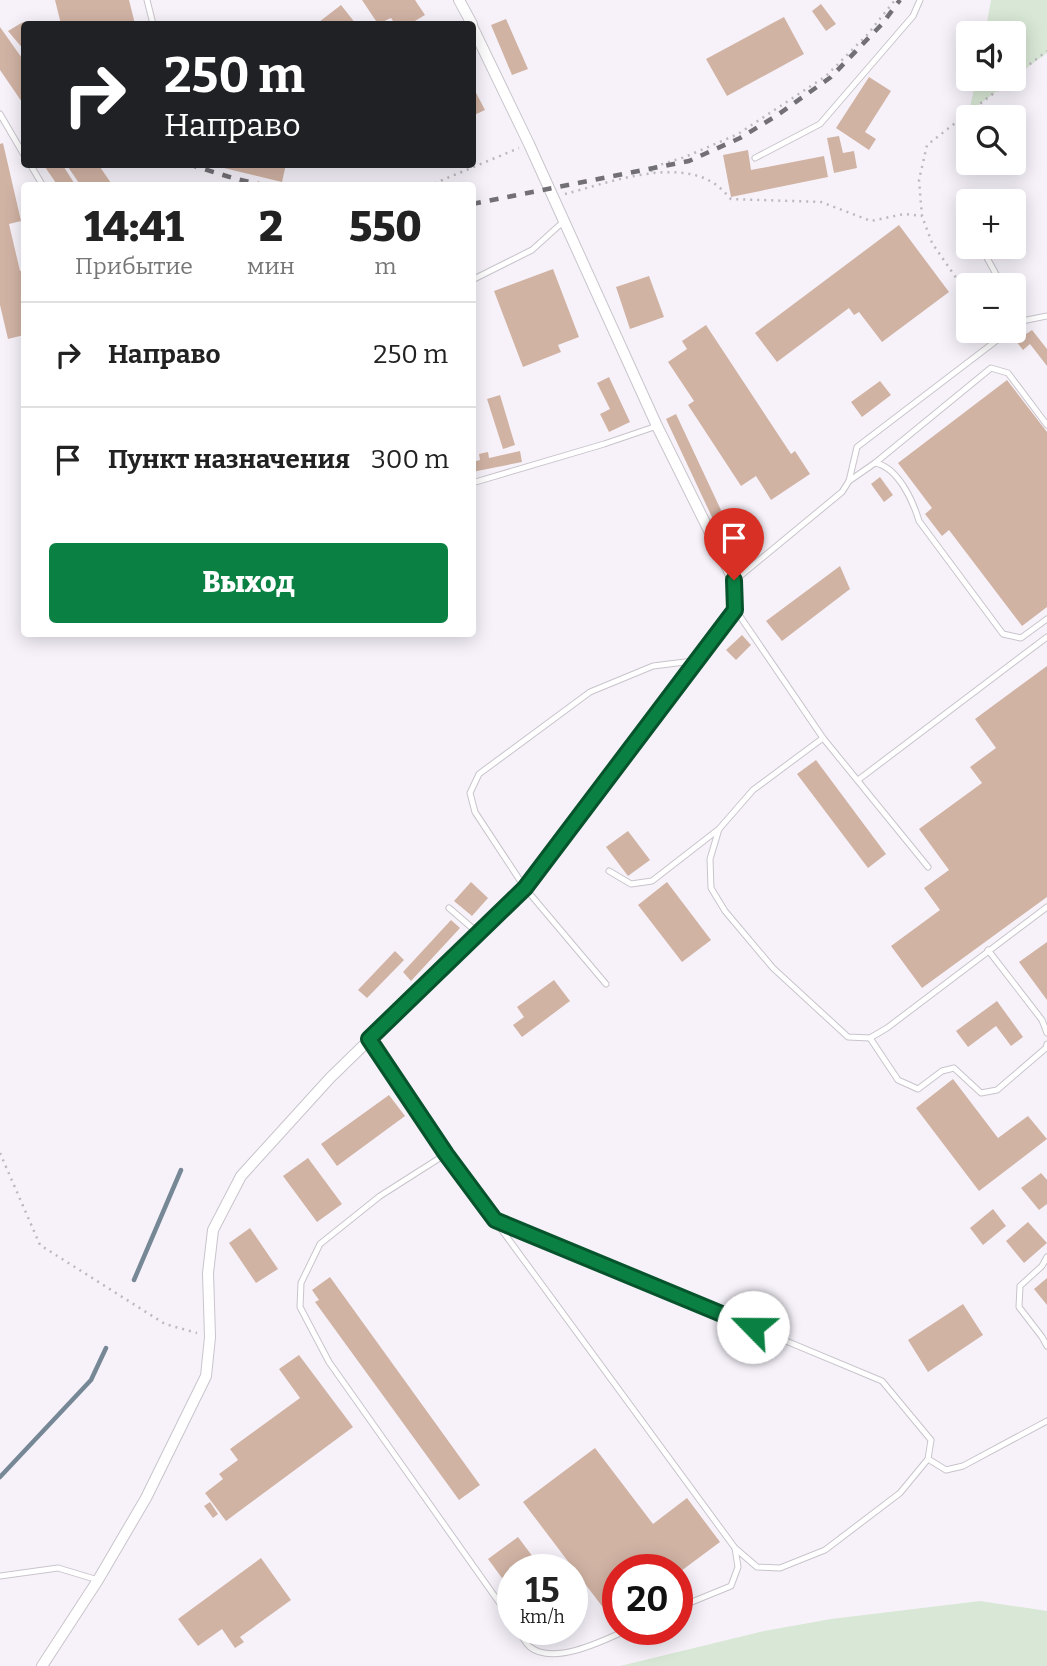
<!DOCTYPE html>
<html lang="ru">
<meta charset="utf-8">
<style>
:root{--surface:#fff;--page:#f6f6f6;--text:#222;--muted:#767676;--line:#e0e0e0;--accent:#0b8043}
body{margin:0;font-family:Bitter,serif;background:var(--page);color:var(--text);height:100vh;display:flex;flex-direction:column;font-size:26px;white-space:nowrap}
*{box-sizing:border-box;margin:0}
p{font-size:23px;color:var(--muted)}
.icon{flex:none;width:38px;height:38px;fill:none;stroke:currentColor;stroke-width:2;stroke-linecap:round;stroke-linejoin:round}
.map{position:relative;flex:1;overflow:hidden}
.sheet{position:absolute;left:21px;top:182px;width:455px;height:455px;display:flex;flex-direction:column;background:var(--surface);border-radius:7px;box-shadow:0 4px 18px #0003}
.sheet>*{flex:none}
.banner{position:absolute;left:21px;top:21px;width:455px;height:147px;border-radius:7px;box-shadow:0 4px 18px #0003;background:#202124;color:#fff;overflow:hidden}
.tools{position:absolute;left:956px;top:21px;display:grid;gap:14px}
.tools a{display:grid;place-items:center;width:70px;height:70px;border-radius:7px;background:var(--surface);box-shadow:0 4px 18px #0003;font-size:35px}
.speed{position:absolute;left:497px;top:1554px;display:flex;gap:14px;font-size:35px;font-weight:700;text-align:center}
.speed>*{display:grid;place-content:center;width:91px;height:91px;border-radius:50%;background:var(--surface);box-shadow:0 4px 18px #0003;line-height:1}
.speed small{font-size:18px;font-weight:400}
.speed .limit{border:10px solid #d22;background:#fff;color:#111}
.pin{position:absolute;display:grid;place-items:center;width:60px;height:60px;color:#fff;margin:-72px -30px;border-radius:50% 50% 50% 0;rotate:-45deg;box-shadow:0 0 7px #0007}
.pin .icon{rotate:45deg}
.me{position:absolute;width:77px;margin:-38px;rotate:293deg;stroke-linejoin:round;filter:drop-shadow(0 0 5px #0008)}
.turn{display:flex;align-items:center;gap:24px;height:147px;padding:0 28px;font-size:32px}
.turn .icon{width:91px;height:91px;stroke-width:2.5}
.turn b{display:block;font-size:49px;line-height:60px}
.eta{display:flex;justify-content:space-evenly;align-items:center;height:119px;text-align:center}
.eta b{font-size:42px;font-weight:800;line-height:49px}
.action{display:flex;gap:14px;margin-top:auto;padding:14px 28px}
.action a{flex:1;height:80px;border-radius:7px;background:var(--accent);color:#fff;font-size:28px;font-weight:800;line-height:80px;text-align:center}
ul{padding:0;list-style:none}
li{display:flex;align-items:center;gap:21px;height:105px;padding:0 28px;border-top:2px solid var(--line)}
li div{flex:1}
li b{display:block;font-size:26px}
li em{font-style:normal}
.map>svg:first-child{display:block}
.green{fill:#d9e8d6}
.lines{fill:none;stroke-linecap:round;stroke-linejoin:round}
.stream{stroke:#768796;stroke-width:4.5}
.building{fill:#d1b3a4}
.service-casing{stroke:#c9c4cb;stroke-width:7}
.minor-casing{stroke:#c9c4cb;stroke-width:12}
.path{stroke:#bcb8be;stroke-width:2.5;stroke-dasharray:2 5;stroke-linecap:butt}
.service{stroke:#fff;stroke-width:5}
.minor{stroke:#fff;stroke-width:10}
.rail{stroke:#737075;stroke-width:4.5;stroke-dasharray:9 9;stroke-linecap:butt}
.route-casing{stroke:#07532c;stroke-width:18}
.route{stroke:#0b8043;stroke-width:12}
</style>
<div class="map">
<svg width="1047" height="1666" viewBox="0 0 1047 1666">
<rect width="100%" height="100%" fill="#f7f2fa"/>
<g class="green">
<path d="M991,0H1047V53L1013,78V33H985Z"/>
<path d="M976,79H1013L969,112Z"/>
<path d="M980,1601L1047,1611V1666H620L764,1631L831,1619Z"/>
</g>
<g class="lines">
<g class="stream">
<path d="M134,1280L181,1170"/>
<path d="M0,1477L91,1380L106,1348"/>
</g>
</g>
<g class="building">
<path d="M55,0H129L135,24H61Z"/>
<path d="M362,0H415L425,15L410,24H395L391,18L378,24Z"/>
<path d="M821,4L836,24L826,31L812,11Z"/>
<path d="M341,5L356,24H320L319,22Z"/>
<path d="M784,17L804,54L727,96L706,59Z"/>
<path d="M506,19L528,69L512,75L491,25Z"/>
<path d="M23,22L24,24V50L8,31Z"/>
<path d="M0,27L24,61V105L0,70Z"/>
<path d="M869,77L891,91L865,132L876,139L869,150L836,128Z"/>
<path d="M472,85L485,110L472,116Z"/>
<path d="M839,136L843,153L854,151L857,168L834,173L827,138Z"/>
<path d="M3,143L21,221L9,224L20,271L24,270V335L8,339L0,305V144Z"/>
<path d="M748,150L751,170L824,156L828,177L731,197L723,155Z"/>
<path d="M43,164H62L76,186H58Z"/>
<path d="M66,164H98L113,186H81Z"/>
<path d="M225,164H286L282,182L224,168Z"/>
<path d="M899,225L949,292L882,342L859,312L854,315L849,308L777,362L755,333Z"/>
<path d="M553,269L579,337L558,345L561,352L523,367L494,291Z"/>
<path d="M649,276L664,317L630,329L616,287Z"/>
<path d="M706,325L791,454L795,451L810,474L771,500L756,476L741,486L688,405L694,401L668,362L687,349L682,341Z"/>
<path d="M1032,330L1047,349V366L1030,344L1023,350L1016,341Z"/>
<path d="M609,377L630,422L609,432L600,414L610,409L597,383Z"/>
<path d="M1007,380L1047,432V607L1022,626L949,530L942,536L925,514L932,508L898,463Z"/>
<path d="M880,381L891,395L862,417L851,402Z"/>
<path d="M500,395L515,445L503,449L487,399Z"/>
<path d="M676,414L735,540L725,545L666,419Z"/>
<path d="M520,451L522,462L472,472V462L480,460L479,454L488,452L489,458Z"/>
<path d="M880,477L893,495L884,502L871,484Z"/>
<path d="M840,566L850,589L782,641L766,621Z"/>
<path d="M742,635L751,645L736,660L726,650Z"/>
<path d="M1047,666V897L922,988L891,946L940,910L924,888L949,870L919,829L982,783L970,767L996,748L975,719Z"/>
<path d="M816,760L886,854L868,868L797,774Z"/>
<path d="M628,831L650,860L628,876L606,847Z"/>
<path d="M471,882L488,898L472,916L454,901Z"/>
<path d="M667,882L711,940L682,962L638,905Z"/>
<path d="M451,920L460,928L411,981L403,972Z"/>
<path d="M1047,942V1000L1019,962Z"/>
<path d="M395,951L404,960L367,998L358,990Z"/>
<path d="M554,980L570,1001L522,1037L513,1025L524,1017L517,1007Z"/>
<path d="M997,1001L1023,1037L1011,1046L996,1026L968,1047L956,1031Z"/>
<path d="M953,1079L998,1138L1028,1116L1047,1139L979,1191L916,1108Z"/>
<path d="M389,1095L405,1116L337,1166L321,1144Z"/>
<path d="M308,1158L342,1204L317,1222L283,1176Z"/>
<path d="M1041,1173L1047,1180V1204L1039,1210L1021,1188Z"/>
<path d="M993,1209L1006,1226L983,1245L970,1228Z"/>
<path d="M1028,1222L1047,1243L1024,1263L1006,1241Z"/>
<path d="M250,1228L278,1269L256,1283L229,1243Z"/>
<path d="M330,1277L480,1485L459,1500L315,1302L319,1300L312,1290Z"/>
<path d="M1047,1278V1305L1034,1289Z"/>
<path d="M963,1304L983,1335L928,1372L908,1340Z"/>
<path d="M299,1355L353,1427L226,1521L205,1493L223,1479L219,1474L238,1460L230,1449L300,1398L279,1369Z"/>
<path d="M595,1448L653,1524L687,1498L720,1542L677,1574V1570H618V1619L614,1622L523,1502Z"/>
<path d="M210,1502L218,1514L213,1518L204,1506Z"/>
<path d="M518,1537L533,1557L502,1578L488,1559Z"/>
<path d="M261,1558L291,1600L240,1637L244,1642L235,1648L222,1629L198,1646L178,1619Z"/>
</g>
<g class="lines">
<g class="service-casing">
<g id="service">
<path d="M147,0L153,24"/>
<path d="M0,114L24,155"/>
<path d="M755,158L820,124L913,16L920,0"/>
<path d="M30,164L43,186"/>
<path d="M981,247L1002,285"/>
<path d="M472,280L532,250L563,222"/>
<path d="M1013,305L1022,321"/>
<path d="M1013,327L1022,321L1047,316"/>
<path d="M875,463C898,467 913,501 919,521L1003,634L1021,638L1047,619"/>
<path d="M849,481L875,463L991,368L1008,373L1047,425"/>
<path d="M472,483L604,444L657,426"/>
<path d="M734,581L842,492L849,481L857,447L1009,331"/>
<path d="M735,609L823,738L928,867"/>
<path d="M858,780L1047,637"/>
<path d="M719,829L710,859L711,888L725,911L773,968L848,1037L870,1038L887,1028L1047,907"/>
<path d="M609,871L631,884L652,881L719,829L753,790L823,738"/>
<path d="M449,908L478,933"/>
<path d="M988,950L1042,1020L1047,1033"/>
<path d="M606,984L525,888L475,812L470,793L479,774L590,692L653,666L693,661"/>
<path d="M870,1038L898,1080L918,1089L942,1071L954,1068L981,1093L997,1090L1046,1048L1047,1044"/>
<path d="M369,1039L446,1154L735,1548L738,1567L731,1586L677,1608"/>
<path d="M446,1154L380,1196L320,1244L301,1283L300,1307L329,1362L513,1622"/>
<path d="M495,1220L882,1381L931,1440L928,1459L900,1493L825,1550L780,1568L757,1567L735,1548"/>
<path d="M1047,1257L1042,1266L1020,1286L1019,1307L1042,1337L1047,1346"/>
<path d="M928,1459L946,1470L963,1466L1047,1421"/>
<path d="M0,1576L58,1568L98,1580"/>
<path d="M518,1629C521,1635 525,1643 530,1647C554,1666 605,1640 629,1629"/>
</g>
</g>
<g class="minor-casing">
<g id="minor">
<path d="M459,0L472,24"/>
<path d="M42,1666L98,1580L146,1498L206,1376L210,1337L208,1273L213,1230L241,1176L330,1078L525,888L735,609L734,581L657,426L529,144L472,26"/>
</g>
</g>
<g class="path">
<path d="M1013,77L1047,51"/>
<path d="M651,172L653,167L685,157L738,134L826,76L867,35L895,0"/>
<path d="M428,186L519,148"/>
<path d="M565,194C608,183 675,157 715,184C721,188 726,194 731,199L821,202L871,221L904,214L922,216"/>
<path d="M981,285L959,282L932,243L922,216L919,180L927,145L1012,79"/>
<path d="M0,1153L40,1245L165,1324L197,1333"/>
</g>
<use href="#service" class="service"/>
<use href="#minor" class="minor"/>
<g class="rail">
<path d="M188,164L236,179L267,186"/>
<path d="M472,204L689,161L740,138L776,116L831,77L882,24L900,0"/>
</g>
</g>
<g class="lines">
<g class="route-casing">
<path id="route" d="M734,580L735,610L525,888L369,1039L446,1154L495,1220L753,1327"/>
</g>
<use href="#route" class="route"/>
</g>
</svg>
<div class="tools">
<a><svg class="icon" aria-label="sound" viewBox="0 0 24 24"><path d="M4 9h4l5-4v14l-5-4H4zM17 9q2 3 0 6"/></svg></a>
<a><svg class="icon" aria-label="search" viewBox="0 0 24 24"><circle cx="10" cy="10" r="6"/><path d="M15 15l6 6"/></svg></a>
<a>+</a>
<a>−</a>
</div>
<div class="speed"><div>15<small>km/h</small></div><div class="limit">20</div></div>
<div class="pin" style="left:734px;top:580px;background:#d93025"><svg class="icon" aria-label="arrive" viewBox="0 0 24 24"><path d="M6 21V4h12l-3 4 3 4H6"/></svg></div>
<svg class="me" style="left:753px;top:1327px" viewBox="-20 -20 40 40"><circle r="19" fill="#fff"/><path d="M0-13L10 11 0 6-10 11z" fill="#0b8043"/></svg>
<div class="banner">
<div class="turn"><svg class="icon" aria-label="right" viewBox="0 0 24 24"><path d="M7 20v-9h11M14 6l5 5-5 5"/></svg><div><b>250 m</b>Направо</div></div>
</div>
<section class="sheet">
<div class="eta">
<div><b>14:41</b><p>Прибытие</p></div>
<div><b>2</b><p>мин</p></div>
<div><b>550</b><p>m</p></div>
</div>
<ul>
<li><svg class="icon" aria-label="right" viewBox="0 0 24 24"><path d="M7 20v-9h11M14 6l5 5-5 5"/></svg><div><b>Направо</b></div><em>250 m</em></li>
<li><svg class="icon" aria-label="arrive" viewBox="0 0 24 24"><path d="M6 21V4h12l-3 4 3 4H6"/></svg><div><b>Пункт назначения</b></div><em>300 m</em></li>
</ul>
<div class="action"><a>Выход</a></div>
</section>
</div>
